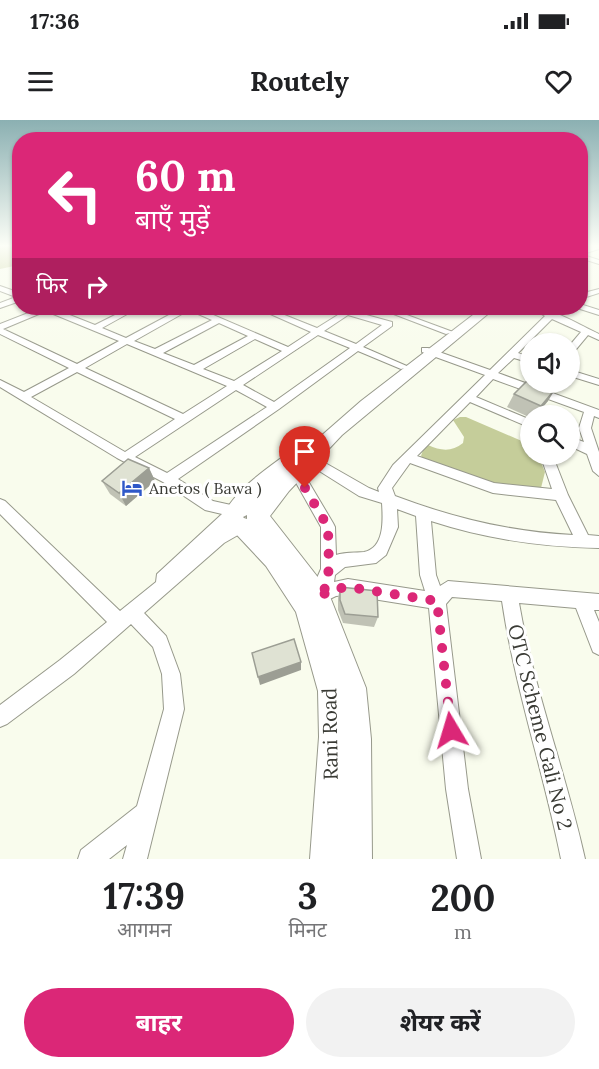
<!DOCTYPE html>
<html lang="hi">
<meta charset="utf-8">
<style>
:root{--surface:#fff;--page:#f2f2f2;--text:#202124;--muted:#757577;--accent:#db2777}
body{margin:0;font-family:Lora,"Noto Sans Devanagari",serif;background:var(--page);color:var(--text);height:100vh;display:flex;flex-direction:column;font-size:22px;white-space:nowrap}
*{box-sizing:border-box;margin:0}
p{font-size:20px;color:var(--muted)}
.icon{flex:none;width:33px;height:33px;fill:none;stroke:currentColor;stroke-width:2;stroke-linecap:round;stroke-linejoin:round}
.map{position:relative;height:739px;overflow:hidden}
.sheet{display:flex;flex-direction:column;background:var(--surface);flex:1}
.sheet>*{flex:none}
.banner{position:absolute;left:12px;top:12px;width:576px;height:183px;border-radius:24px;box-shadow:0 2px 4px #0004;background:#db2777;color:#fff;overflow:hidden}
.buttons{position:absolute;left:520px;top:213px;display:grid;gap:12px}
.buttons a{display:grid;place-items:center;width:60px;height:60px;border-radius:50%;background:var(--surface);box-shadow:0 2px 4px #0004;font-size:30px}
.pin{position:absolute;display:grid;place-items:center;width:51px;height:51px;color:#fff;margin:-62px -26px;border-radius:50% 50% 50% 0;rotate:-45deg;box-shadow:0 0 6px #0007}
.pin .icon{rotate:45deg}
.me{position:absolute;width:66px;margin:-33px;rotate:353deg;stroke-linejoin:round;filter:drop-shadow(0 0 4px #0008)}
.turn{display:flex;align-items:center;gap:21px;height:126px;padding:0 24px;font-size:27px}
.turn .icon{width:78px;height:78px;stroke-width:2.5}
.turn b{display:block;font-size:42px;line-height:51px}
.then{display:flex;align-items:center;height:57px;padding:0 24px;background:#0003;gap:12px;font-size:22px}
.eta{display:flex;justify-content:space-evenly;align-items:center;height:102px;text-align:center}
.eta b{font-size:36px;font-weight:700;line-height:42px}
.cta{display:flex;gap:12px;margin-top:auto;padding:12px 24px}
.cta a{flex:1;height:69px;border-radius:36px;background:var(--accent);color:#fff;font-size:24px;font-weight:700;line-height:69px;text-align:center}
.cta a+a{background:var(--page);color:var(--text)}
.status{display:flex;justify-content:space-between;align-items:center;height:42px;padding:0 30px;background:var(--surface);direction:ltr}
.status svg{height:16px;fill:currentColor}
header{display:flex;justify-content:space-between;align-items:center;height:78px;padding:0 24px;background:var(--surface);font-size:27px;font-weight:700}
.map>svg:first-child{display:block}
.green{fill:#c5cd9a}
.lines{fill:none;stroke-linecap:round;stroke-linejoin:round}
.minor-casing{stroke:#97998b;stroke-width:2}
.highway-casing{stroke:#97998b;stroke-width:2}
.minor{fill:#fff;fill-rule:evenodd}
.highway{fill:#fff;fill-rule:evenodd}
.wall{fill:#c0c2b5}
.shaded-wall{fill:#9c9e94}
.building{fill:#dfe2d3;stroke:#9c9e94;stroke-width:1.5}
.route{stroke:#db2777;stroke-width:10;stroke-dasharray:0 18}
.labels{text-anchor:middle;stroke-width:6;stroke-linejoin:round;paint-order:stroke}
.poi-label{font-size:16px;fill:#3a3b35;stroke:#fff;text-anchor:start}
.near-street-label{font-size:20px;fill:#3a3b35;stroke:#fff}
</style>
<div class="status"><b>17:36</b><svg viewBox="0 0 49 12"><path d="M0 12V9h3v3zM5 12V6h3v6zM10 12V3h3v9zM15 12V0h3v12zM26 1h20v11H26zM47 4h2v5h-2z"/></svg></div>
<header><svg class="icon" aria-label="menu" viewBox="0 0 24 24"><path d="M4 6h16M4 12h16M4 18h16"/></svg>Routely<svg class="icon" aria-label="heart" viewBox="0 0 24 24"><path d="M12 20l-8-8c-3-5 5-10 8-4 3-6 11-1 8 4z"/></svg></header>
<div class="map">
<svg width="599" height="739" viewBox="0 0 599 739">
<rect width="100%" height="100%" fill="#f9fced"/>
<g class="green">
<path d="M0,126H19V145L0,149Z"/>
<path d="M460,297H466L531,325V334L538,335L545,352L541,368L500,367L425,340L421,336L423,330L428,325C441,331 452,332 463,323L464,317L453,300Z"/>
</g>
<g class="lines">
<g class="minor-casing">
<g id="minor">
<path d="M580,134L599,140V144L580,138Z"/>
<path d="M0,166L20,173V181L0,188V183L16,177L0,171Z"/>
<path d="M599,169V173L580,179V174Z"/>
<path d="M580,184L599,190V195L577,188H580Z"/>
<path d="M41,188H52L95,205L129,188H138L102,208L126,218L182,188H197L288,227L311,212L257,188H267L317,208L341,193L330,188H341L392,202V206L363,227L409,247L401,249L358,231L279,289L178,359L213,381L240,387L242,391L229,406L243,402L248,404L250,408L248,412L238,415L224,423L144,493L166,516L180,554L184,589L147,739H123L127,725L109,739H78L81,730L137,686L164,589L162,554L153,527L131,504L74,554L7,604L0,607V585L60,540L107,502L0,394V379L5,381L120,491L156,462L157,454L222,394L205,390L163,362L117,338L0,267V260L24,272L69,248L0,214V204ZM189,190L212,200L155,229L134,221ZM46,191L119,221L77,244L3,209ZM348,195L382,205L356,224L324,211ZM219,203L248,216L194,245L163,233ZM318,215L350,228L274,282L243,265ZM255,219L282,231L234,261L203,249ZM127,224L227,266L183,294L85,248ZM77,252L175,299L125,332L31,277ZM236,270L267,287L167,353L135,337Z"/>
<path d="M378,188H388L453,212L446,214Z"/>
<path d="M531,188C549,186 581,206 599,214V220L588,215L573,233L570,234V225L581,212L552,199L518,233L531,237V243L514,238L498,253L599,290V298L594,296L591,308L599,332V356L593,351L587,334L570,326V317L584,322L579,308L584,292L493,259L476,277L531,300V308L470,282L417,336L494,363L552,369L540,334H552L568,375L588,415L599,416V428C541,427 486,419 431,401L436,455L440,466L448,461L599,474V490H594L599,502V535L593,532L576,488L519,483C534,570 566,653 585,739H561C544,653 515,569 502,481L452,477L446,484L468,669L481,739H457L446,669L429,488L348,475L336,476L311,488L305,486L303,480L305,474L313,471L318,465L317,458L321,449V407L290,352L296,347L301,349L333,403L335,407L336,435C346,432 355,433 364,432C385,428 383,399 382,383L359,376L305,342L303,339L305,336H313L369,368L379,372L378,368L393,345L485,255L422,232V228H428L490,250L545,196ZM410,343L493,373L556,380L573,415C511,412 453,398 395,376L392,368ZM397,389L416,396L420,455L425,471L348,459L334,462L335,455L345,447L376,443L386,435L398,407Z"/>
<path d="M570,250L599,259V265L570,256Z"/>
</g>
</g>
<g class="highway-casing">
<g id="highway">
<path d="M591,126H599V129L580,135V129Z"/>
<path d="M482,188H495L342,315L289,371L270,396L327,469L366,568L371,619L372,739H310L319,617L318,571L296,492L266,446L236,414L230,412L222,397C236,368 267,349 292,330L298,328L305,330L361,281ZM247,395V399L244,398L243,397Z"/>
</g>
</g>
<use href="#minor" class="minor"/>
<use href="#highway" class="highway"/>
</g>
<g class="wall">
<path d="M514,274L548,281L536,296H531V298L507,287Z"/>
<path d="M149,348L155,361L126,386L110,374L102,361Z"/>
<path d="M340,467L378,497L374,507L343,503L338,490V478Z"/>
</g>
<g class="shaded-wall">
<path d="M556,268L548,281L535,296L541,286Z"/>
<path d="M149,348L155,361L126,386L119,373Z"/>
<path d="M301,542V550L260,565L258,557Z"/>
</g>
<g class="building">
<path d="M529,259L531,260V262H540L556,268L541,286L514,274Z"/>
<path d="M128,339L149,348L119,373L102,361Z"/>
<path d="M340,467L377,471L378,497L345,494L340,480Z"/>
<path d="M294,519L301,542L258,557L252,533Z"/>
</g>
<linearGradient id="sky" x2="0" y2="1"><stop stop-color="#8bb0b2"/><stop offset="0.55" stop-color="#fcfef7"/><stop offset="1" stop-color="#fcfef7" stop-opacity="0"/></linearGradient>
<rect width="599" height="229" fill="url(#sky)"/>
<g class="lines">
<path class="route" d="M305,368L328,407L329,450L326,458V467L318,477L334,469L348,467L437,481L451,610"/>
</g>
<defs>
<g id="hotel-bare" transform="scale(1.62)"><path d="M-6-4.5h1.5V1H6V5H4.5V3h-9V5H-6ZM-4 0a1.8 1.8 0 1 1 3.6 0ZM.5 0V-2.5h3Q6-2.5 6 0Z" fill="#2f58c8" stroke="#fff" stroke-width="2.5" paint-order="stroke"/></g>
</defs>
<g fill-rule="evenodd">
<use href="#hotel-bare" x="132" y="368"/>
</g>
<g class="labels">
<g class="poi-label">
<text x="149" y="374">Anetos ( Bawa )</text>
</g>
<g class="near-street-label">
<text transform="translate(540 607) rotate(76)" y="7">OTC Scheme Gali No 2</text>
<text transform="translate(330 614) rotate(-91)" y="7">Rani Road</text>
</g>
</g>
</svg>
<div class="buttons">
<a><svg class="icon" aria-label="sound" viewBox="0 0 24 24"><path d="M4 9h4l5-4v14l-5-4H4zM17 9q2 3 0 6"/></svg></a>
<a><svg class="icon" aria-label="search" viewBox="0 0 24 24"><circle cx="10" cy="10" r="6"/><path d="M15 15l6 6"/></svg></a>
</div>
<div class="pin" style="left:305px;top:368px;background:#d93025"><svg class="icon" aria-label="arrive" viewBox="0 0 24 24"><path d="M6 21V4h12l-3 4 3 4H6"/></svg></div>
<svg class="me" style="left:451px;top:610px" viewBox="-20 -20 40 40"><path d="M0-17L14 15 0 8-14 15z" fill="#db2777" stroke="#fff" stroke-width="4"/></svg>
<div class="banner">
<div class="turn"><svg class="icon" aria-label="left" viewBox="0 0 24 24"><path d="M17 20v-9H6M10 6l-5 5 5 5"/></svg><div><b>60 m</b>बाएँ मुड़ें</div></div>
<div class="then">फिर<svg class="icon" aria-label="right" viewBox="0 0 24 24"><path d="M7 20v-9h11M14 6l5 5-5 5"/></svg></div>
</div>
</div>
<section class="sheet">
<div class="eta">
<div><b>17:39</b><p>आगमन</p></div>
<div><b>3</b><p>मिनट</p></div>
<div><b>200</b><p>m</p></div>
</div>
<div class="cta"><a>बाहर</a><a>शेयर करें</a></div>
</section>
